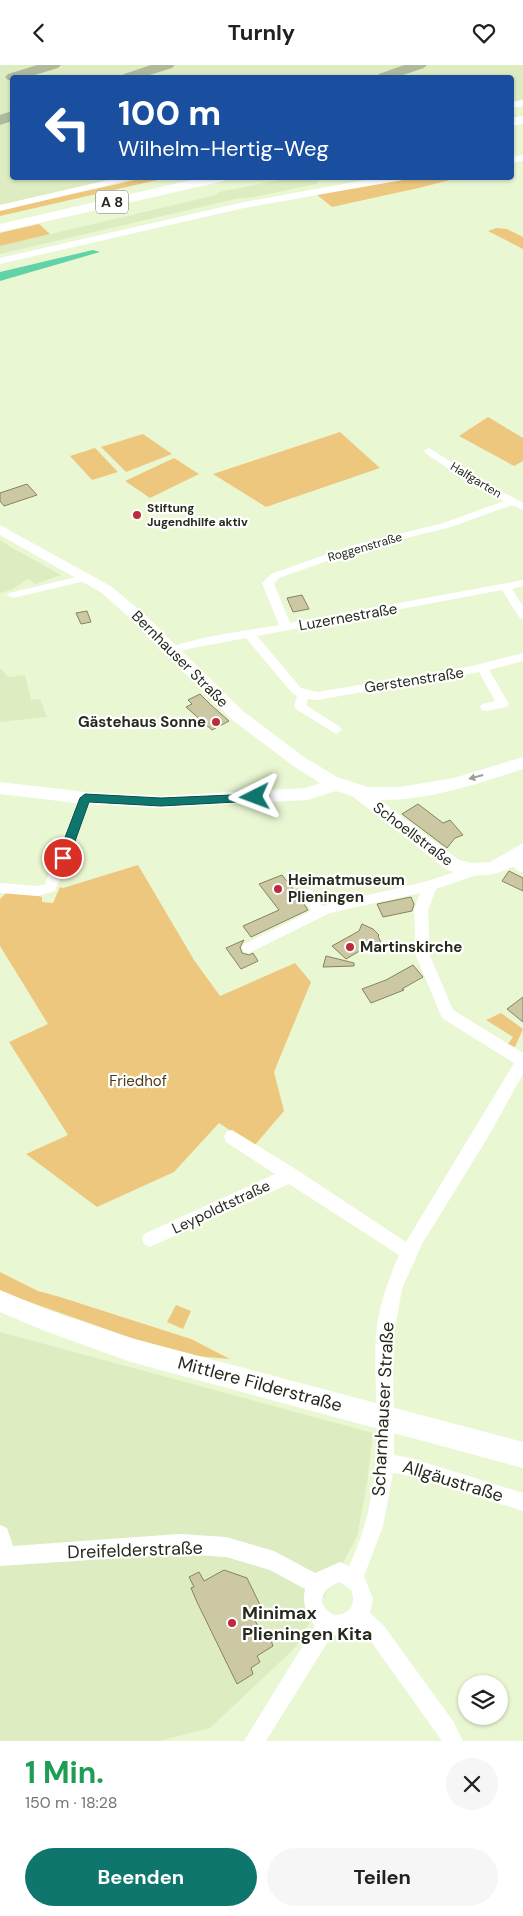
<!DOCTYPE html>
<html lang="de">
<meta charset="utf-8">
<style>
:root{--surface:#fff;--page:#f6f6f6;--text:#202124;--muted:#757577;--accent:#0f766e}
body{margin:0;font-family:"DM Sans",sans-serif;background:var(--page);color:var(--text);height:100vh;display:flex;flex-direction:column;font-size:19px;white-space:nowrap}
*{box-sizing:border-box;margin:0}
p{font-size:16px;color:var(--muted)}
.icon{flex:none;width:28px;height:28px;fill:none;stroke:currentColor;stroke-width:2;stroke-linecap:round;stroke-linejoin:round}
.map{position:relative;height:1676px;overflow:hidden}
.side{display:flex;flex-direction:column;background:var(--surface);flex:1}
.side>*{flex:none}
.hud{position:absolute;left:10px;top:10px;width:504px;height:105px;border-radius:5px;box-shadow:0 1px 4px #0004;background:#1a4fa0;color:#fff;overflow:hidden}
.fabs{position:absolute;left:458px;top:1610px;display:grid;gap:10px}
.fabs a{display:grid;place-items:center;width:50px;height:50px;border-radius:50%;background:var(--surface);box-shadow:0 1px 4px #0004;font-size:25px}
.pin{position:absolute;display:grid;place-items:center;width:42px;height:42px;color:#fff;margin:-21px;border:2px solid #fff;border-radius:50%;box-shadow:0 1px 5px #0007}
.me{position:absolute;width:55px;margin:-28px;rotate:267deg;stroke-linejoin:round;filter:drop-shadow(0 0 4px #0008)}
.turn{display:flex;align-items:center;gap:18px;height:105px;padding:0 25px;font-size:22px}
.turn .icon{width:65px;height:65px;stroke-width:2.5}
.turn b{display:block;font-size:35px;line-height:42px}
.round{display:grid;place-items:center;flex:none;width:52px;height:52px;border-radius:26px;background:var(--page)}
.summary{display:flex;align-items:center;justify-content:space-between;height:85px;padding:0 25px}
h1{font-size:30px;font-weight:700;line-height:38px;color:#1e9e55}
.button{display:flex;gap:10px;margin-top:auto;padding:10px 25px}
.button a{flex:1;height:58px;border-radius:30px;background:var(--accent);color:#fff;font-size:20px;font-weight:700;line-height:58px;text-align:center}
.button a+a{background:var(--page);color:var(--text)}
header{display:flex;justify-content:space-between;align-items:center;height:65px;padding:0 25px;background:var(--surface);font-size:22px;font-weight:700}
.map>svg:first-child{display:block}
.built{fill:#ddedc1}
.green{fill:#eec77f}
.water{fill:#61d3a6}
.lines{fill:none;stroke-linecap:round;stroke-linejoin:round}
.taxiway{fill:#afba9c;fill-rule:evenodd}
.building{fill:#cbc8a3;stroke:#868360}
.minor{fill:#fff;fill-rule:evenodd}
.secondary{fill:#fff;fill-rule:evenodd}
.motorway{fill:#fff;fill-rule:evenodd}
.oneway{fill:#9da099}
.route{fill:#0f766e;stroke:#0a4d48}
.poi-dot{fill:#bd2c3d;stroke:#fff;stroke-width:2}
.labels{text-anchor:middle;stroke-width:4.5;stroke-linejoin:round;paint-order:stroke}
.far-street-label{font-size:12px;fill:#262b1d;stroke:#fff}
.far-poi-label{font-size:12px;font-weight:bold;fill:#262b1d;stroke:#fff;text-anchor:start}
.shield{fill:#fff;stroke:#676b61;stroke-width:1}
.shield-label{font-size:14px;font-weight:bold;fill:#262b1d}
.street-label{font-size:15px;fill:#262b1d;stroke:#fff}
.poi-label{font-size:15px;font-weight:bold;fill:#262b1d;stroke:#fff;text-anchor:start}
.park-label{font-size:15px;fill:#4f3b14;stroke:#fff}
.near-street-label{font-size:18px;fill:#262b1d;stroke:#fff}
.near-poi-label{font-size:18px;font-weight:bold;fill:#262b1d;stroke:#fff;text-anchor:start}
</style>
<header><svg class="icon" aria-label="back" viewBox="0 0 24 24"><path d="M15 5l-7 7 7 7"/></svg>Turnly<svg class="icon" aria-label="heart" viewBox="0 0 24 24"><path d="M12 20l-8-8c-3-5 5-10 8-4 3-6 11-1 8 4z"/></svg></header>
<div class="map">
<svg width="523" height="1676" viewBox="0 0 523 1676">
<rect width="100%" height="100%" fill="#eaf7d3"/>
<g class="built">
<path d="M0,0H523V35L511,37V12H12V112L123,113L0,140Z"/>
<path d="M290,113H335L317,116V119L253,132L235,134L0,189V181L216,130L219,127Z"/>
<path d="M0,475L9,481L61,510L36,519L28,514L11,525L0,528Z"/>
<path d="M0,603L8,612L25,610L31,635L40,634L47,652L0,657Z"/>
<path d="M0,1267L373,1368L367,1418L357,1472L296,1582L210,1663L159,1676H0Z"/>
</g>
<g class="green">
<path d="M145,113H166L0,151V145Z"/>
<path d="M416,113H457L423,122L332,142L316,129Z"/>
<path d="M39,159L50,169L0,181V168Z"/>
<path d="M496,163L507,164L523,172V184L488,166Z"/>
<path d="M488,352L523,373V396L514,401L459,371Z"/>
<path d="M340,367L380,403L266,442L213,409Z"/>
<path d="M143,369L172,389L126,407L101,382Z"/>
<path d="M95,383L118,407L92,415L70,391Z"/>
<path d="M174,393L199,409L150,433L125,416Z"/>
<path d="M138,800L194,895L220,931L295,898L311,917L274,1007L284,1046L254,1081L219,1058L174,1107L97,1142L26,1089L68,1070L9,977L48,959L0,881V834L7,827L38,831L42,832V837L53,838L60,822L63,823Z"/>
<path d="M501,948L523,964L515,982L508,979L513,972L486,955Z"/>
<path d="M0,1207L38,1226L60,1232L191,1274L230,1294L196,1291L140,1276L4,1228L0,1226Z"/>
<path d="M176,1240L191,1246L183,1264L167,1257Z"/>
</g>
<path class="water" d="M93,185L100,187L0,216V207Z"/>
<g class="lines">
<g class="taxiway">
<path d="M37,0H61L58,3L28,12H12V16L8,15L5,12L8,9Z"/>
<path d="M151,0H175L172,3L143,12H121L124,9Z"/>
<path d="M404,0H427L424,3L397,12H376L379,9Z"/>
<path d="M12,46V56L0,60V50Z"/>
</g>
</g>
<g class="building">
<path d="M27,419L37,430L4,441L0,436V428Z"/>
<path d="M302,530L309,544L293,547L287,533Z"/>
<path d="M87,546L91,557L81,559L76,548Z"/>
<path d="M200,629L211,640L229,656L212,665L186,642L192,639L188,635Z"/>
<path d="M418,739L443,758L450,755L463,770L455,773L447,783L402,749Z"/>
<path d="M509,806L523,813V826L502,816Z"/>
<path d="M282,810L294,825L298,824L299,826L298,830L308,845L251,872L243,861L279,845L259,819Z"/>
<path d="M411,832L414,839L412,846L383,852L377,839Z"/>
<path d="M362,859L373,864L379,870L378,871L382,880L373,878L346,894L332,881L359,866Z"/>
<path d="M244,875L240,882L242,888L249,890L253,888L258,896L241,904L226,883Z"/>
<path d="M326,891L354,898V901L323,902Z"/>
<path d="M413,900L423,912L402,924L404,925L371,938L362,924L386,915Z"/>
<path d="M523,932V957L507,944Z"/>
<path d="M224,1505L247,1513L262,1544L252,1549L262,1570L268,1567L273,1581L257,1591L260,1597L251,1603L253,1609L237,1619L197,1537L191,1523L194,1522L189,1512L199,1507L204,1516Z"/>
</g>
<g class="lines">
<g class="minor">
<path d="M429,383L475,412L523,438V445L512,440L451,462L358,485L279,513L274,519L290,558L523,515V521L512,524L523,541V554L519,552L502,525L257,571L301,623L317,627L472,601L523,588V596L489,605L509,639L507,642L486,646L482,645L480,642L482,639L495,636L479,607L317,635L308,634L306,640L340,662L342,665L336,669L296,644L294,641L297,631L293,629L246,573L188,584L173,590L169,589L167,586C177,574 259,564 279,560L262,518L271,509L350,481L443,458L504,436L467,416L425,388L424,386Z"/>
<path d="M85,510L89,511L91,513L89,515L13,533L7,530L9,528Z"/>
<path d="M85,728L90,730L91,733L55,826L38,831L0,828V818L38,821L45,819L79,733L80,730Z"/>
<path d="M513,789L523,795V807L518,806L506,794L508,791Z"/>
<path d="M472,801L477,802L479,806L477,810L436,824L428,845L430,891L453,945L523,988V1009L488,1072L422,1179L402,1224L393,1274L394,1390L411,1393L523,1428V1446L411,1411L393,1408L383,1461L364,1511L373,1534L370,1548L384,1561L453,1656L463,1676H442L370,1575L358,1563L344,1570H332L266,1676H244L315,1561C306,1549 302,1538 305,1524L270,1505L226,1492L179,1489L0,1501V1460L7,1463L13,1481L179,1469L226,1472L274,1486L315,1508L340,1497L349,1501C369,1460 377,1412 377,1367C377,1331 373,1295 377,1260C381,1235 389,1213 399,1190L289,1119L150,1182L144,1179L142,1174L144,1169L275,1109L226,1077L224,1072L226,1067L232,1065L297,1105L406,1177L514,998L442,953L416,891L414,845L420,828L330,848L249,888L244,887L242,883L244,879L311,846L300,829L302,825L307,824L312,825L322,841L428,816ZM340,1517L351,1525C357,1539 350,1550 334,1550C314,1539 322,1523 340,1517Z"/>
</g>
<g class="secondary">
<path d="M523,35V41L511,43V37Z"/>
<path d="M523,90V96L511,98V92Z"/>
<path d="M121,112H142L0,146V140Z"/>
<path d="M382,112H407L402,115L244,143L0,199V193L244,137Z"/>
<path d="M0,460L112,522L143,548L243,646L304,692L337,712L368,722H400L454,713L523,692V704C477,719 430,735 380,735L459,795L472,798L490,797L523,778V795C499,813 474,814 447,805L352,731L336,726L307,735L161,743L85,739L0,729V717L85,727L161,731L306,723L320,718L292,700L231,654L132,555L102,528L0,470Z"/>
<path d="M0,1225L48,1245L131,1273L523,1377V1403L131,1297L45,1266L0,1247Z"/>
</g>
<g class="motorway">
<path d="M523,51V59L511,61V53Z"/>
<path d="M204,112H230L224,116L0,167V159Z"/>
</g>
</g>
<defs><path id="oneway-solid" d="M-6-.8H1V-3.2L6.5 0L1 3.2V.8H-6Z" transform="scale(1.25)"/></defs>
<use class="oneway" href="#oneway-solid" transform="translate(476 712) rotate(165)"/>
<path class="route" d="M85,729L161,733L255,729L260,732L255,736L161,741L89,737L69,793L63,797L59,795L57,793L80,733Z"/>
<g class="poi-dot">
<circle cx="137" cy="450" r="5"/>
<circle cx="216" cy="657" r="5"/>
<circle cx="278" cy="824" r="5"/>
<circle cx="350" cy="882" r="5"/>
<circle cx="232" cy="1558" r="5"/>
</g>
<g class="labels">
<g class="far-street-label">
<text transform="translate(476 415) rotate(31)" y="4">Halfgarten</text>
<text transform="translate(365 482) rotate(-16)" y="4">Roggenstraße</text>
</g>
<g class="far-poi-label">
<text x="147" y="447">Stiftung<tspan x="147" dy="14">Jugendhilfe aktiv</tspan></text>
</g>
<rect class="shield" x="96" y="125.5" width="32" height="23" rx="4"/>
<g class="shield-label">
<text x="112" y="142">A 8</text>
</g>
<g class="street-label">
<text transform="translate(348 552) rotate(-10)" y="5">Luzernestraße</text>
<text transform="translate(180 594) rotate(45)" y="5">Bernhauser Straße</text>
<text transform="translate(414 615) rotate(-9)" y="5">Gerstenstraße</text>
<text transform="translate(413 769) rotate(37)" y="5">Schoellstraße</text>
<text transform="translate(221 1142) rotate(-25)" y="5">Leypoldtstraße</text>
</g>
<g class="poi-label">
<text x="206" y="662" text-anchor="end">Gästehaus Sonne</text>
<text x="288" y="820">Heimatmuseum<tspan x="288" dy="17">Plieningen</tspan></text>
<text x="360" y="887">Martinskirche</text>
</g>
<g class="park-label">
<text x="138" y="1021">Friedhof</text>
</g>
<g class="near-street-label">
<text transform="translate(260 1319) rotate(15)" y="6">Mittlere Filderstraße</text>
<text transform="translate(383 1344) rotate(-87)" y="6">Scharnhauser Straße</text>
<text transform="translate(453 1416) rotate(17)" y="6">Allgäustraße</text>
<text transform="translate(135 1485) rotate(-2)" y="6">Dreifelderstraße</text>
</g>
<g class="near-poi-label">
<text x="242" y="1554">Minimax<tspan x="242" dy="21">Plieningen Kita</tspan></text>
</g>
</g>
</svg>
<div class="fabs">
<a><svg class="icon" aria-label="layers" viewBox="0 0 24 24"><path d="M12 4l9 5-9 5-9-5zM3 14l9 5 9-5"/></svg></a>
</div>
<div class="pin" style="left:63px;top:793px;background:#d93025"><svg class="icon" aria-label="arrive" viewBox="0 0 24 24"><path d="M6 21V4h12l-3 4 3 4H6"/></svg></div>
<svg class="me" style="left:255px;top:732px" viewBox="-20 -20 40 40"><path d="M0-17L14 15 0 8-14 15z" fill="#0f766e" stroke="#fff" stroke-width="4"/></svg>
<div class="hud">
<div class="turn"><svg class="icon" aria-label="left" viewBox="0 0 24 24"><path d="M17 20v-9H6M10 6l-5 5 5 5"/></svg><div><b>100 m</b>Wilhelm-Hertig-Weg</div></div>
</div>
</div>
<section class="side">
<div class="summary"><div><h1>1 Min.</h1><p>150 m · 18:28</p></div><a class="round"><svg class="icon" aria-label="close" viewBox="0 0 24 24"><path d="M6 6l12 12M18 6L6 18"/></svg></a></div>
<div class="button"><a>Beenden</a><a>Teilen</a></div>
</section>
